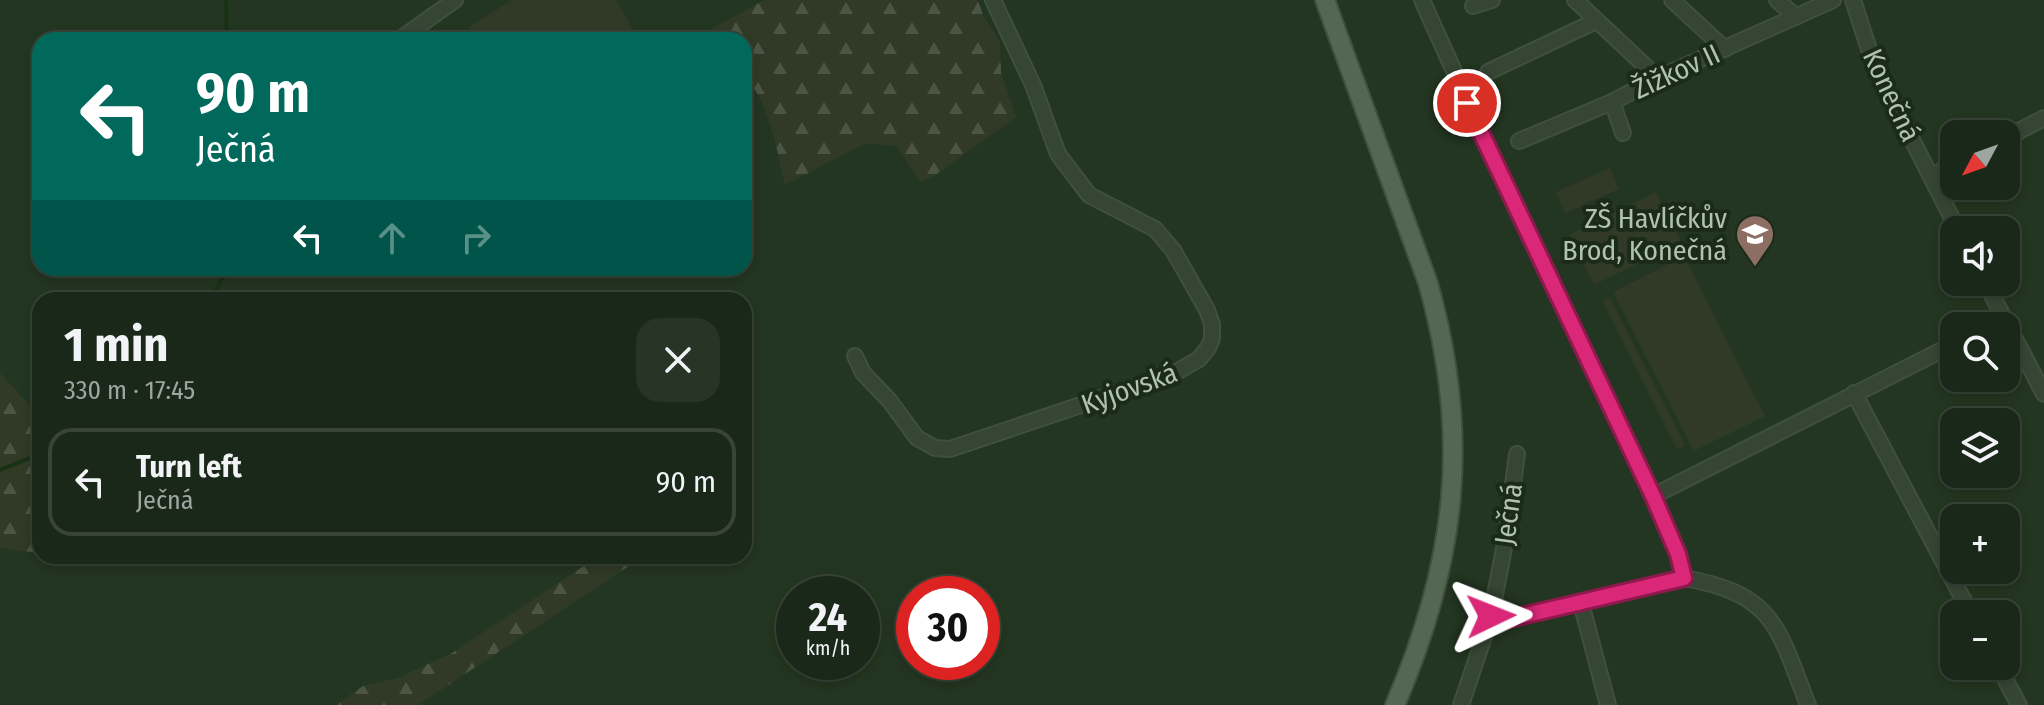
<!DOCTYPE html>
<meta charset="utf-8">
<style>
:root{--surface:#1a2819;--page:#273426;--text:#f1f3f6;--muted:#9fa6a2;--line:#384438}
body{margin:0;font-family:"Fira Sans Condensed",sans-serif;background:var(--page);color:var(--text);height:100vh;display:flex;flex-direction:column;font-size:30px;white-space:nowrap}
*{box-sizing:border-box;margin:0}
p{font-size:26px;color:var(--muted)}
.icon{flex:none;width:44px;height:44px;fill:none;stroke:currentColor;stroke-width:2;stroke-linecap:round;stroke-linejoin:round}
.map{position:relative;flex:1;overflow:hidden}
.sheet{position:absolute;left:32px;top:292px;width:720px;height:272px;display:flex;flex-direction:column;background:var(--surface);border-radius:24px;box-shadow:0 4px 12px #0003,0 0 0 2px var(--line)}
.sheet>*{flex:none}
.top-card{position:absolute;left:32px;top:32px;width:720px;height:244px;border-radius:24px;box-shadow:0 4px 12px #0003,0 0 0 2px var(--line);background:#00695c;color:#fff;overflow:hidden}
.needle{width:52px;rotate:229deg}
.fabs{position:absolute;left:1940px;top:120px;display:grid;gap:16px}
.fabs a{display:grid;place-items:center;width:80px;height:80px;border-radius:16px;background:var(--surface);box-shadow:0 4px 12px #0003,0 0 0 2px var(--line);font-size:40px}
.speed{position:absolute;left:776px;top:576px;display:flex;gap:16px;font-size:40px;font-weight:700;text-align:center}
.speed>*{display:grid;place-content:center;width:104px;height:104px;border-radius:50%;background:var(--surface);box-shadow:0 4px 12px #0003,0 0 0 2px var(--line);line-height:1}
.speed small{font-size:20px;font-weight:400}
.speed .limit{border:12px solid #d22;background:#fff;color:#111}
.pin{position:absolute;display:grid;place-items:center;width:68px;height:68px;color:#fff;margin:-34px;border:4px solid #fff;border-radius:50%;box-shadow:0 2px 8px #0007}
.me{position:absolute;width:88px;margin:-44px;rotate:88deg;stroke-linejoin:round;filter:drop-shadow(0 0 6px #0008)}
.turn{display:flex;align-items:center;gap:28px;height:168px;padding:0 32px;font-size:36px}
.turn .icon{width:104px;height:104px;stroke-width:2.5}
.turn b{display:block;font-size:56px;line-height:68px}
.lanes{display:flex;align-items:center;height:76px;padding:0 32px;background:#0003;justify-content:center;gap:40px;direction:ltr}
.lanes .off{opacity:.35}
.round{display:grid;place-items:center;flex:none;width:84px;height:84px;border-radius:24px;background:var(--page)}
.overview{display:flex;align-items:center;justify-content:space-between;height:136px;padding:0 32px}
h1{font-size:48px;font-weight:700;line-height:60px}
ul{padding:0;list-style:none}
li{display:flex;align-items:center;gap:24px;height:108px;margin:0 16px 12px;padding:0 16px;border:4px solid var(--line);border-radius:24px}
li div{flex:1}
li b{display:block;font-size:30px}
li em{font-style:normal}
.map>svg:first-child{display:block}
.forest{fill:url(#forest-firs)}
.pitch{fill:#313a26}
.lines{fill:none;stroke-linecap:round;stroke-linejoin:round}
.stream{stroke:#183215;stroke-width:4}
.minor-casing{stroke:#3f503e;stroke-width:18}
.major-casing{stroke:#3f503e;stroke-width:22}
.minor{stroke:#364634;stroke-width:14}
.major{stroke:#546752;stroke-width:18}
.route-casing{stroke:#8e194d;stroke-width:20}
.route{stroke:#db2777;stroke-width:14}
.labels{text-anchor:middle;stroke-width:8;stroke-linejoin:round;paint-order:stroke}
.street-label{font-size:28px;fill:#b0c3ae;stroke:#1b2b1a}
.poi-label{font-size:28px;fill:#b0c3ae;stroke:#1b2b1a;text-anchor:end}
</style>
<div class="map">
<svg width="2044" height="705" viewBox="0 0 2044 705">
<defs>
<pattern id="forest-firs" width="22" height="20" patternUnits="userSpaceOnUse" patternTransform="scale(2)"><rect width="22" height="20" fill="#313a26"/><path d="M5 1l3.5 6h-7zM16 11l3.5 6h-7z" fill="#4c5543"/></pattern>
</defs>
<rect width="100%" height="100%" fill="#233621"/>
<g class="forest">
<path d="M764,0H978L983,15L1000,43L1001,72L1016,117L931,178L920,182L897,146L866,143L785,185C776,147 770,105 744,74V40H692Z"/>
<path d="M0,373L34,410L40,409V553L0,548Z"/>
<path d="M599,556H644L418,705H336L363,686L398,678L452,653Z"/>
</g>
<g class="pitch">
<path d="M512,0H616L639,40H474L469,27Z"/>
<path d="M1610,168L1619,189L1565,213L1556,192Z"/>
<path d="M1656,192L1681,242L1594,285L1569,235Z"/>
<path d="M1684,256L1765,416L1694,451L1613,292Z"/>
<path d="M1610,298L1685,445L1677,449L1603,302Z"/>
</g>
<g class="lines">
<g class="stream">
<path d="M226,0L227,40"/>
<path d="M210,300L228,268"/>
<path d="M0,470L40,454"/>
</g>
<g class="minor-casing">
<g id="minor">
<path d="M1422,0L1511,198L1653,496L1678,554L1684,578C1775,594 1778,628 1808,705"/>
<path d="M1575,0L1658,78"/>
<path d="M1672,0L1725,49"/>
<path d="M1777,0L1796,17"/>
<path d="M1853,0L1874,65L1958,230"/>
<path d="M1473,6L1492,0"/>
<path d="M399,40L455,0"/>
<path d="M1488,72L1596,21"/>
<path d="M1612,102L1623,133"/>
<path d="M2006,138L2044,118"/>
<path d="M1519,141L1612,102L1658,78L1833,0"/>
<path d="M1931,176L1954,165"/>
<path d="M1985,282L2044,394"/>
<path d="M855,356L863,373L889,400L917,438L935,448L950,449L1173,374L1199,359L1208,348L1212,339V324L1207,310L1173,250L1155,229L1089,195L1058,154L1033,85L993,0"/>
<path d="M1854,393L1971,614"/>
<path d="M1517,454L1506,538L1491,616L1505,620L1684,578"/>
<path d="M1653,496L1954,344"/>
<path d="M1581,603L1608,705"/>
<path d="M1998,666L2019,705"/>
<path d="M1461,705L1491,616"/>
</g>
</g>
<g class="major-casing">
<path id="major" d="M1325,0L1428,283C1471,435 1457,561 1395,705"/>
</g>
<use href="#minor" class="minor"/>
<use href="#major" class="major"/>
</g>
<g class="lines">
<g class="route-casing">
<path id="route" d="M1467,103L1653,496L1678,554L1684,578L1505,620L1491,616"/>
</g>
<use href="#route" class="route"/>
</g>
<defs>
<g id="school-pin" transform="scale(2)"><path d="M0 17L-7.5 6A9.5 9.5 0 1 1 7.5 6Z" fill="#8d6e63" stroke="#1b2b1a"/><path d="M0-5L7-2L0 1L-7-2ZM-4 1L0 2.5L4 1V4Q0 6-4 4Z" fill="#fff"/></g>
</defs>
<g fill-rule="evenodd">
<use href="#school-pin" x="1755" y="234"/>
</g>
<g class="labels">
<g class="street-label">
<text transform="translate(1676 71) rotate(-25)" y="10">Žižkov II</text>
<text transform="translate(1892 95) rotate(65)" y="10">Konečná</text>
<text transform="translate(1129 388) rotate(-20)" y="10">Kyjovská</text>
<text transform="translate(1508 514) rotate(-82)" y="10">Ječná</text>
</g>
<g class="poi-label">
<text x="1727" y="228">ZŠ Havlíčkův<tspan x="1727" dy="32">Brod, Konečná</tspan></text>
</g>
</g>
</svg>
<div class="fabs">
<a><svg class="needle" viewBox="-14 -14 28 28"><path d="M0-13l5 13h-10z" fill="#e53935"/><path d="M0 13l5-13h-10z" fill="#9fa6a2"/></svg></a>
<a><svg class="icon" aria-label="sound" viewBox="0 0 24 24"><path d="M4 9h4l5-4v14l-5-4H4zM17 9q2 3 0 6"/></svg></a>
<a><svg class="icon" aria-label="search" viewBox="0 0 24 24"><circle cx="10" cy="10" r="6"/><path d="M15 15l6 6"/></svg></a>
<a><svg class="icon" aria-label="layers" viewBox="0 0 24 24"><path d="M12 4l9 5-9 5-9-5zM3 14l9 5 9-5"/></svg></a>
<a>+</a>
<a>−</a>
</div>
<div class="speed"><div>24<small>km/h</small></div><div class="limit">30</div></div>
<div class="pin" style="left:1467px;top:103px;background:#d93025"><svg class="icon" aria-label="arrive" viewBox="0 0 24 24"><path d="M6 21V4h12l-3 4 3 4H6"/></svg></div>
<svg class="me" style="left:1491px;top:616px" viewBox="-20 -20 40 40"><path d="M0-17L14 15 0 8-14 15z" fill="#db2777" stroke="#fff" stroke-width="4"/></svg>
<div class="top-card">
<div class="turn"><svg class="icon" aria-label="left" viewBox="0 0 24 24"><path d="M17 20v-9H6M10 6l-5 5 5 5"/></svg><div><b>90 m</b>Ječná</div></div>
<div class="lanes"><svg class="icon" aria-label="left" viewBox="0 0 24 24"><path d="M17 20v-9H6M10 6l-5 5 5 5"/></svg><svg class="icon off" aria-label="ahead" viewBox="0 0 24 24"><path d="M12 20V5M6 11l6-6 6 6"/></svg><svg class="icon off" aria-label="right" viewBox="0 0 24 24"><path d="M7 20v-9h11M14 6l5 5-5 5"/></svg></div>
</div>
<section class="sheet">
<div class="overview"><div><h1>1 min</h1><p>330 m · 17:45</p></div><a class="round"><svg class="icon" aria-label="close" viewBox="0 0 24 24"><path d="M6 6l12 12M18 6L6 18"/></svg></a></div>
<ul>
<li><svg class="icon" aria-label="left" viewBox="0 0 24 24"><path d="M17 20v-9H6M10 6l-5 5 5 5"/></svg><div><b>Turn left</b><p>Ječná</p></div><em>90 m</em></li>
</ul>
</section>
</div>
